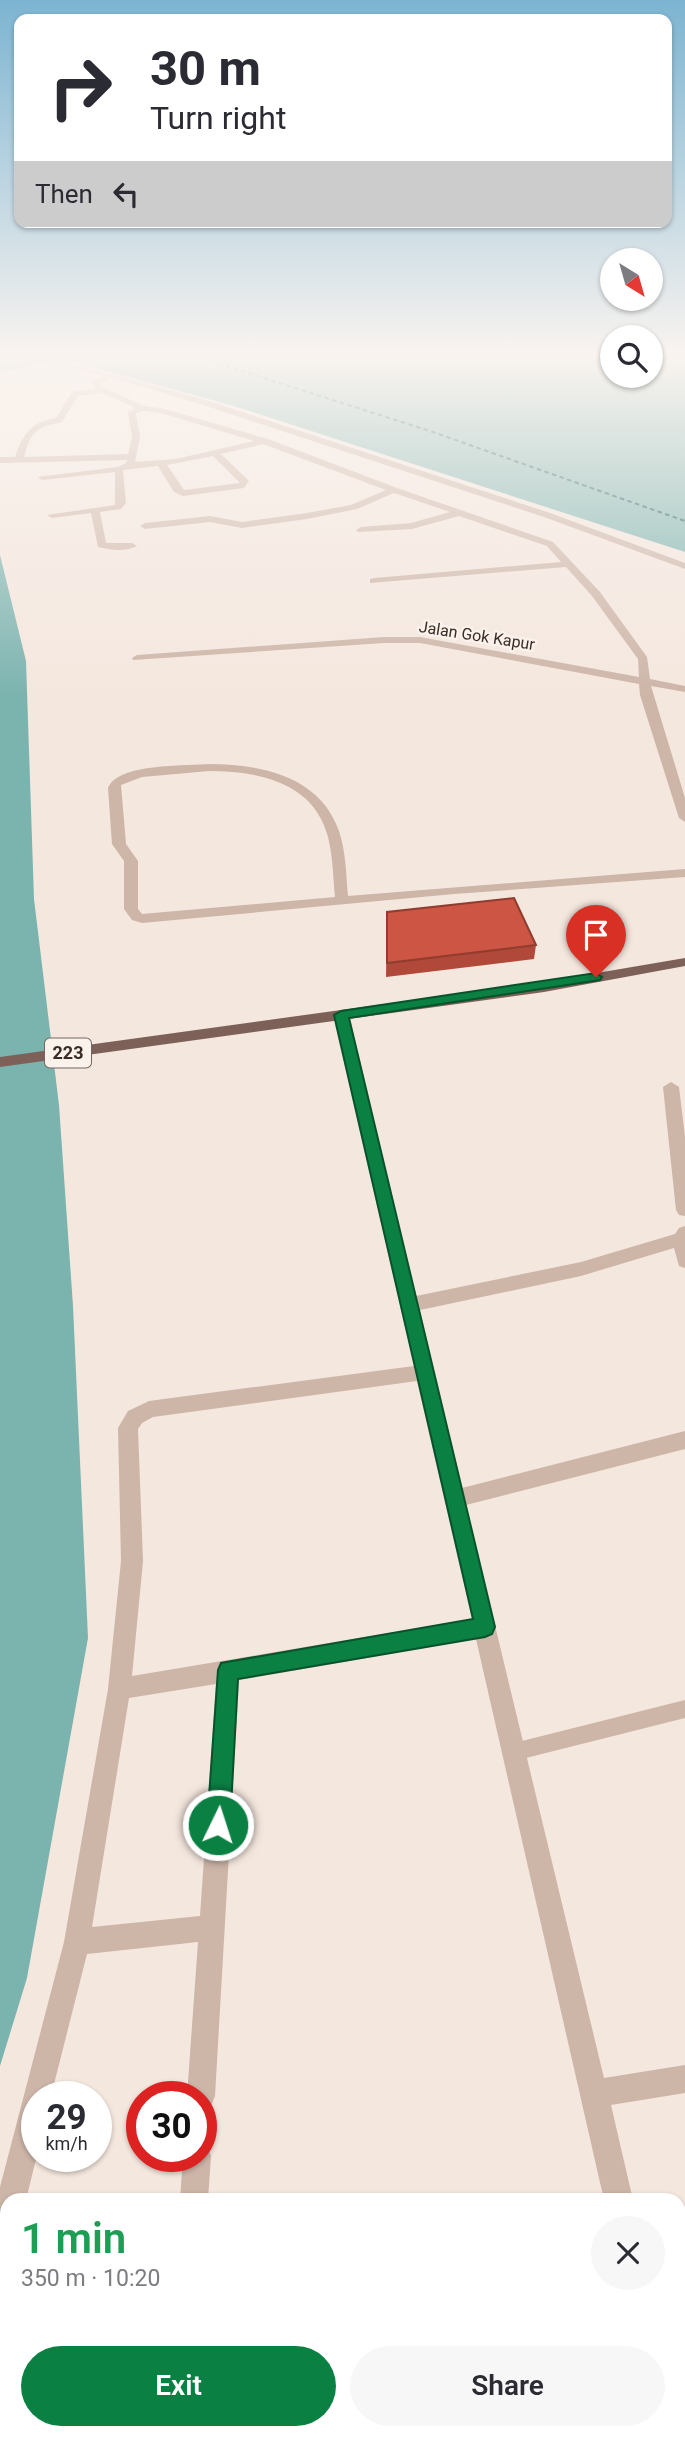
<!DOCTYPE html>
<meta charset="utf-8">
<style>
:root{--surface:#fff;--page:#f7f7f7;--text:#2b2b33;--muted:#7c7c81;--accent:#0b8043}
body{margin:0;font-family:Roboto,sans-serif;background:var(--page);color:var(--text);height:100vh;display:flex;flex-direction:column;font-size:26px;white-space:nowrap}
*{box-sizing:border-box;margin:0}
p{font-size:23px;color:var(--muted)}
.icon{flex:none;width:38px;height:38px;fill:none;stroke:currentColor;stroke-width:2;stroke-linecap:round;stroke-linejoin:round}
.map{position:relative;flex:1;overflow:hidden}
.details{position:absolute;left:0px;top:2193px;width:686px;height:247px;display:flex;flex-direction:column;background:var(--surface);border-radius:21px 21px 0 0;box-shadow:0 2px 5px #0004}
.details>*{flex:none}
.guide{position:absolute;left:14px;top:14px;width:658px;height:214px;border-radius:14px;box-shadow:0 2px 5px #0004;background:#fff;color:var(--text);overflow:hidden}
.needle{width:46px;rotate:143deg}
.buttons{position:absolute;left:600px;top:248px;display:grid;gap:14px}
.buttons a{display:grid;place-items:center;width:63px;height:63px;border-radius:50%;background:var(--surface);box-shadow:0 2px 5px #0004;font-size:35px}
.speed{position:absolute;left:21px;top:2081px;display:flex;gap:14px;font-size:35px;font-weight:700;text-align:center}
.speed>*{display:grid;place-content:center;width:91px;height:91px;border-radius:50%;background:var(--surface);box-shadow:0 2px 5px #0004;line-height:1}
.speed small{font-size:18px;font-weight:400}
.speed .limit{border:10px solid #d22;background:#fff;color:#111}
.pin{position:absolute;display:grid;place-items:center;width:60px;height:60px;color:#fff;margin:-72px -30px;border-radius:50% 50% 50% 0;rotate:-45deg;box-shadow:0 0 7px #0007}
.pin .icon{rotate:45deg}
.me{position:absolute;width:77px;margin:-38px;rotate:4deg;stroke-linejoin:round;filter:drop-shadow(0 0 5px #0008)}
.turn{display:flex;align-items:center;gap:24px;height:147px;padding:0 21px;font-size:32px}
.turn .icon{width:91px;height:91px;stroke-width:2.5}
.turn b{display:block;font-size:49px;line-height:60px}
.then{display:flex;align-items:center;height:66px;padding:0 21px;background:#0003;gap:14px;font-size:26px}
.round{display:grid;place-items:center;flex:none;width:74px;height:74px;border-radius:37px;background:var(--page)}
.summary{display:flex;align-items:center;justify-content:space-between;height:119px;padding:0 21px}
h1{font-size:42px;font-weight:600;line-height:52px;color:#1e9e55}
.primary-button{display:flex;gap:14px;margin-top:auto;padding:14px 21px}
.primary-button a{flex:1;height:80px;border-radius:42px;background:var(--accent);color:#fff;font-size:28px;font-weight:600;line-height:80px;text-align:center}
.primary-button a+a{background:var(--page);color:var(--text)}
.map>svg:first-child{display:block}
.water{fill:#7bb3af}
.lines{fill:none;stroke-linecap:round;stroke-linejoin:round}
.ferry{stroke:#1b5e5b;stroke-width:2;stroke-dasharray:4.5 3.5;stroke-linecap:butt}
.service{fill:#cdb5a8;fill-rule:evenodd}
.minor{fill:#cdb5a8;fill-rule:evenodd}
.primary{fill:#7d6159;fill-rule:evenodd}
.wall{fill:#b0493a}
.building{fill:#cd5543;stroke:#903c2f;stroke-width:2}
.route{fill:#0b8043;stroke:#07532c;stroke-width:2}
.labels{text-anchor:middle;stroke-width:5;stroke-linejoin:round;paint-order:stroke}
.far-street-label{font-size:16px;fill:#3a2c29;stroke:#fbf2eb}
.shield{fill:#fbf2eb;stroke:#746763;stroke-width:2}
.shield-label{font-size:18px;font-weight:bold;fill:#3a2c29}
</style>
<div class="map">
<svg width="685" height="2438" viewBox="0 0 685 2438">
<rect width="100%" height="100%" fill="#f4e7de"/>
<g class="water">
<path d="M0,356H612V376H651V356H685V552L234,406L63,359L0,372Z"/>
<path d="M0,555L26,661L34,899L59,1105L73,1306L88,1638L27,1978L0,2066Z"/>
</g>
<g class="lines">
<path class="ferry" d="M195,356L433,432L685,521"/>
<g class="service">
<path d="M27,356H37L116,376L113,378Z"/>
<path d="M685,1700V1718L514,1761L507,1759L505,1752L507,1745L514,1743Z"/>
</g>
<g class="minor">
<path d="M113,374L206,400L550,513L685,563V569L544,517L200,404L113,378L99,383L101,386L144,406L165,409L268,439L397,488L553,542L600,592L647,657L650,679L685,686V692L651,686L685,798V822L679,818L640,695L639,684L420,643H384L133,660L132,658L137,655L384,637H420L639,677L638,659L592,596L566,567L370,583V579L374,578L561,562L547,546L459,516L412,529L358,532L356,530L361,527L411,523L450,512L394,493L357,509L307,519L242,528L210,522L145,529L140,526L145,523L210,516L242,522L307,513L351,505L386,490L263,444L221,454L249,481L244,488L183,496L174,492L158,466L123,470L126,503L121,509L100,512L106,543H132L137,546C126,552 110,550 98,547L91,513L52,518L47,515L115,505V472L42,480L38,477L118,467L126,463L127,460L0,463V457H15C23,434 31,422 56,418L72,392L95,389L92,380ZM103,393L135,408L128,412L132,437L128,454L24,457C31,432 36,427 62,422L78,396ZM143,411L161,413L254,441L176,459L135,462L140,437L136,413ZM213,456L240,483L184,490L167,465Z"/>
<path d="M209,764C261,764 320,776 339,831C346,852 346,874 348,896L685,869V877L454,894L142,923L132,920L124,909V861L112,844L108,788C118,763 185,766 209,764ZM209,771C258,771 314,782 328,837C333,857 333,877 335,897L142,914L138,909V861L126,844L121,785L142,777Z"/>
<path d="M341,1010L349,1015L416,1296L581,1262L675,1234L679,1228L685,1226V1268L679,1266L674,1248L581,1276L420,1310L462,1488L685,1431V1449L466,1505L604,2078L685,2065V2093L611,2105L633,2200H604L476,1639L239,1680L215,2096L211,2106L201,2110V2096H187L198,1942L87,1954L51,2096H37V2155L26,2200H7V2253L0,2256V2187L64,1942L108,1689L121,1561L118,1428L128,1411L149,1401L414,1366L333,1015ZM417,1381L472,1619L132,1676L143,1561L138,1429L142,1423L153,1417ZM216,1684L200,1916L92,1927L129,1698Z"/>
<path d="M671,1082L679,1087L685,1137V1216L679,1215L676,1210L663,1087Z"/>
<path d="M201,2144L207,2146L211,2156L208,2200H180L183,2156H201Z"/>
<rect x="0" y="2345" width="7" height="30"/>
<path d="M679,2418L685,2421V2438H659L658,2432H679Z"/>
<rect x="340" y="2432" width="32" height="6"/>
</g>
<path class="primary" d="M685,958V966L544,992L0,1067V1057L544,982Z"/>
</g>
<path class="wall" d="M387,912L536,945L534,959L386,977Z"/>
<path class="building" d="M514,898L536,945L387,963V912Z"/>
<linearGradient id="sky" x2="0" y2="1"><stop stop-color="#7cb4d1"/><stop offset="0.51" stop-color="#faf4f0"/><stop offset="1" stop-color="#faf4f0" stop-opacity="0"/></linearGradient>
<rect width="685" height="697" fill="url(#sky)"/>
<path class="route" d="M596,973L602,977L600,980L349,1018L495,1627L492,1634L485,1637L238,1679L230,1825L226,1833L218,1836L211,1833L207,1825L218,1670L221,1663L473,1619L334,1015L341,1011Z"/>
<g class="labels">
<g class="far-street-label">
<text transform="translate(477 635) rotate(9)" y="6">Jalan Gok Kapur</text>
</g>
<rect class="shield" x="45" y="1038.5" width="46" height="29" rx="5"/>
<g class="shield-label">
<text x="68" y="1059">223</text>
</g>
</g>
</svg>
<div class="buttons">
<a><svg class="needle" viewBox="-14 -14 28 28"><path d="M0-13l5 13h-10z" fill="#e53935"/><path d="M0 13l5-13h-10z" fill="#7c7c81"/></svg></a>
<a><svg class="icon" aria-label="search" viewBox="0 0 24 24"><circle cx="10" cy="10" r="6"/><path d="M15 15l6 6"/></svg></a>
</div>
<div class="speed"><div>29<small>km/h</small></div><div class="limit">30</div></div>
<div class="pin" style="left:596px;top:977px;background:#d93025"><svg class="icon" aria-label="arrive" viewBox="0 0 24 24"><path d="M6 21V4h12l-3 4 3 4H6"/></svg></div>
<svg class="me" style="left:218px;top:1825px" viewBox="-20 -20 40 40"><circle r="17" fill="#0b8043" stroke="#fff" stroke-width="3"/><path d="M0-11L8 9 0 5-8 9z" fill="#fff"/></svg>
<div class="guide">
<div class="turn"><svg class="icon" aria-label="right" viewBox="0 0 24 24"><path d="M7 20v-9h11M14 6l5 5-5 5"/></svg><div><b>30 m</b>Turn right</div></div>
<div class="then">Then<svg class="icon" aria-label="left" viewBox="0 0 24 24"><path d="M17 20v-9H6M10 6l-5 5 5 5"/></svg></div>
</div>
<section class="details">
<div class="summary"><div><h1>1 min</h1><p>350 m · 10:20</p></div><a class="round"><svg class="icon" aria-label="close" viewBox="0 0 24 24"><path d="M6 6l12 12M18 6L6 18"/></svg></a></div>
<div class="primary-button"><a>Exit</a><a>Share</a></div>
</section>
</div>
